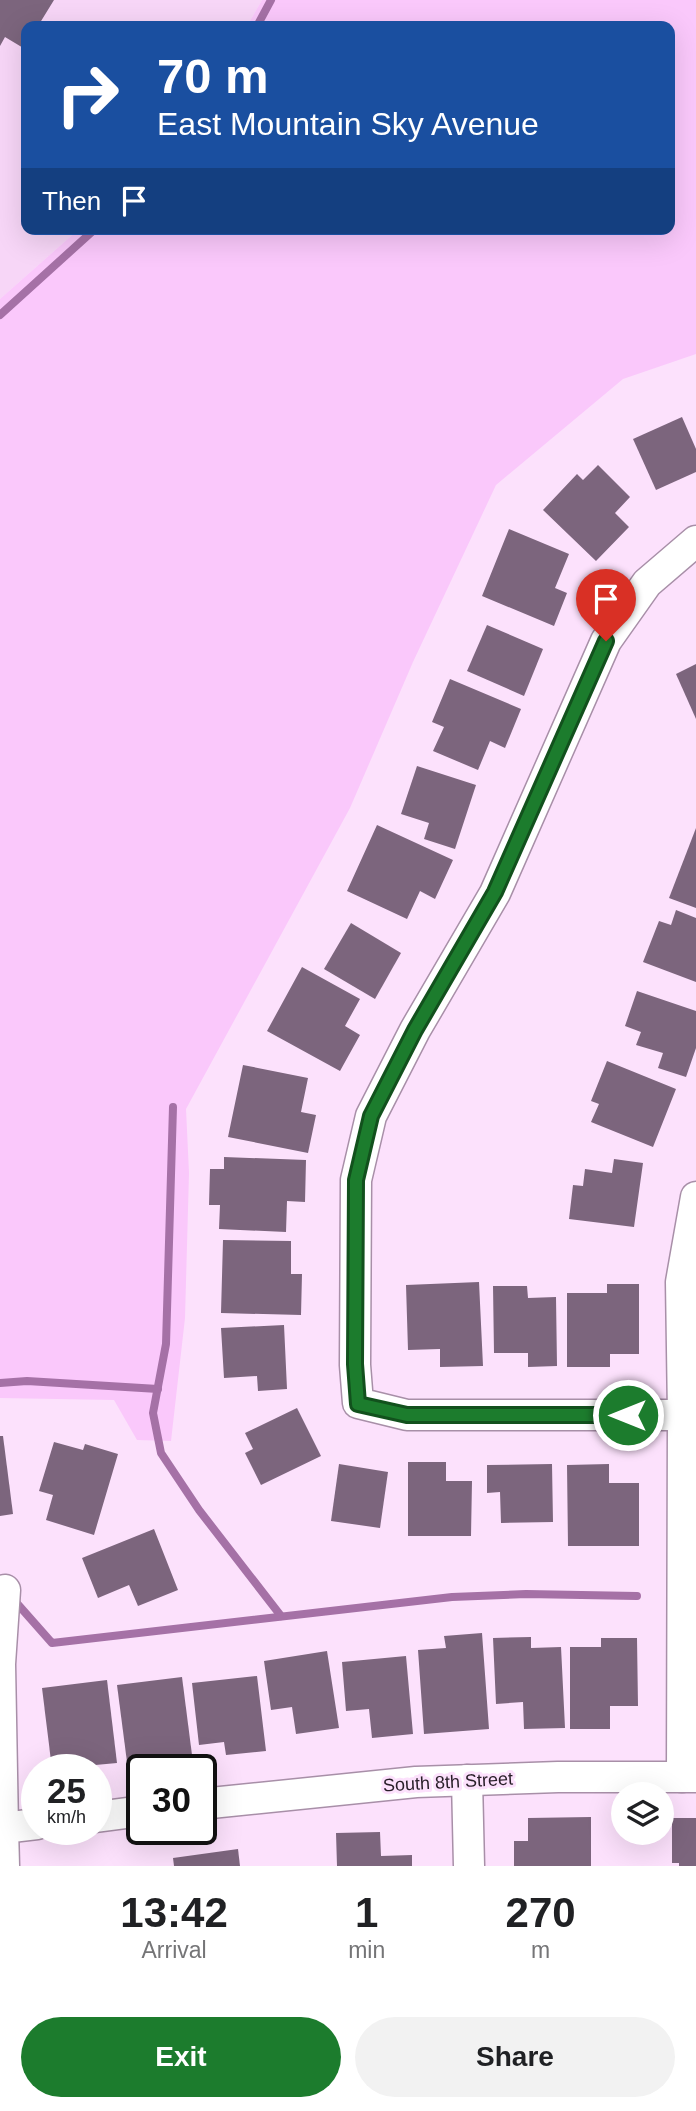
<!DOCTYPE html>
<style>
:root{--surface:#fff;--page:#f2f2f2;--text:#202124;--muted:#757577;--accent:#1c7c2d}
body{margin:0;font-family:Arial,sans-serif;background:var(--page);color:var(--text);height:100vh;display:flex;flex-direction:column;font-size:26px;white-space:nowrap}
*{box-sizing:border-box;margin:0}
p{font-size:23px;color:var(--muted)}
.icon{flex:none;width:38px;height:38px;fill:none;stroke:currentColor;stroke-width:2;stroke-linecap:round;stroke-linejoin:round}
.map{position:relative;height:1866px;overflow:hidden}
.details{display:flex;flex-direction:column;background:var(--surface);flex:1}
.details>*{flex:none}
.hud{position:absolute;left:21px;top:21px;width:654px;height:214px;border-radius:14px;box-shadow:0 7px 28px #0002;background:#1a4fa0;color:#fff;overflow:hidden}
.controls{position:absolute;left:611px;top:1782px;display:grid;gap:14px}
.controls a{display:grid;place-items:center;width:63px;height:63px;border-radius:50%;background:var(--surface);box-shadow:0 7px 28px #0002;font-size:35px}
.speed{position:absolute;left:21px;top:1754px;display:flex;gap:14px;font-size:35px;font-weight:700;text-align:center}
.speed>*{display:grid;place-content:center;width:91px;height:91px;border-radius:50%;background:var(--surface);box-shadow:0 7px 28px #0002;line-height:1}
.speed small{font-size:18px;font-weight:400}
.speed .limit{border:4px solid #111;border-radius:10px;background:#fff;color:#111}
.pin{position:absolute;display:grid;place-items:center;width:60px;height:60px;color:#fff;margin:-72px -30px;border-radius:50% 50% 50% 0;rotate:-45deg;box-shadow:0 0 7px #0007}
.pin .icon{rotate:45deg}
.me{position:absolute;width:77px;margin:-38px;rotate:270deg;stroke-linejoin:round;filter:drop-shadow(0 0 5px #0008)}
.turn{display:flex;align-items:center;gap:24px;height:147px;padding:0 21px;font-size:32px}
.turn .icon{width:91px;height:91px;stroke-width:2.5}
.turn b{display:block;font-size:49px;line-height:60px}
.then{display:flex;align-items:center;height:66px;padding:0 21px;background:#0003;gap:14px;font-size:26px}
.eta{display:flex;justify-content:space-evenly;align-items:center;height:119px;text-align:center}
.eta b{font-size:42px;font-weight:600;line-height:49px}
.action{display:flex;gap:14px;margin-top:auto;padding:14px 21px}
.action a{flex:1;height:80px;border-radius:42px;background:var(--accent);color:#fff;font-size:28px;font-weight:600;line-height:80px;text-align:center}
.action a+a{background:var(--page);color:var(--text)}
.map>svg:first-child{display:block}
.built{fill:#f7d6f7}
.green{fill:#fac8fb}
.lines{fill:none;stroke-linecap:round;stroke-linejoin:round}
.stream{stroke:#a571a6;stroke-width:8}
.building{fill:#7c657d}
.street-casing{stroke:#a88fa8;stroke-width:33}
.street{stroke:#fff;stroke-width:30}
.route-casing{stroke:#12511d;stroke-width:18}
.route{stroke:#1c7c2d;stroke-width:12}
.labels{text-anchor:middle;stroke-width:6;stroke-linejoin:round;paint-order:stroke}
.street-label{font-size:18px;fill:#281e28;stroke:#fce1fc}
</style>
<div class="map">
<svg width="696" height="1866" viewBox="0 0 696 1866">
<rect width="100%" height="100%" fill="#fce1fc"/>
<path class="built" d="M0,0H262L247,26H26V229H79L0,299Z"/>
<path class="green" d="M262,0H696V354L623,379L496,485L413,662L350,808L186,1109L189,1173L185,1318L171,1441L137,1440L114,1400L0,1398V299L79,229H670V26H247Z"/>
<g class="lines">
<g class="stream">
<path d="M257,26L271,0"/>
<path d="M0,315L95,229"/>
<path d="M173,1107L166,1344L153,1413L161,1453L199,1510L281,1616"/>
<path d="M0,1383L27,1381L158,1389"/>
<path d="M14,1600L52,1643L452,1597L526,1594L637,1596"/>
</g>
</g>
<g class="building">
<path d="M0,0H54L38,26H26L25,49L5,37L0,46Z"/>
<path d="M682,417L696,449V472L656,490L633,439Z"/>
<path d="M598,465L630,497L615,513L629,527L596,561L543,510L577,474L583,480Z"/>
<path d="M509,529L569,554L555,588L567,593L554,626L482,596Z"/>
<path d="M487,625L543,649L524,696L467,671Z"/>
<path d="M696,664V719L676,674Z"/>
<path d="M450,679L521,709L505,748L490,741L478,770L433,751L444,727L432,722Z"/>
<path d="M417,766L476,785L455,849L424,839L429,823L401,814Z"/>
<path d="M377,825L453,860L435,899L420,891L407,919L347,891Z"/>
<path d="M696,828V908L669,898Z"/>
<path d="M676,910L696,918V982L643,962L659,921L671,925Z"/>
<path d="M351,923L401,953L375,999L324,969Z"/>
<path d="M302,967L360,999L345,1026L360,1035L340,1071L267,1031Z"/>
<path d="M637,991L696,1011V1048L686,1077L658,1068L663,1053L636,1045L641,1032L625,1026Z"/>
<path d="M607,1061L676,1089L653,1147L591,1122L599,1104L591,1101Z"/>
<path d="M243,1065L308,1078L301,1112L316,1115L308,1153L228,1137Z"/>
<path d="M224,1157L306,1160L305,1202L287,1201L286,1232L219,1229L220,1205H209L210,1169H224Z"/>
<path d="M614,1159L643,1163L634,1227L569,1219L573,1185L583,1186L585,1169L612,1173Z"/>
<path d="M223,1240L291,1241V1274H302L301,1315L221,1313Z"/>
<path d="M479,1282L483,1366L440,1367V1349L408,1350L406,1285Z"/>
<path d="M607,1284H639V1354H610V1367H567V1293H607Z"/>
<path d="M493,1286H527L528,1298L556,1297L557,1366L528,1367V1353H494Z"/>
<path d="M284,1325L287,1389L258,1391L257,1376L224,1378L221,1328Z"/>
<path d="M297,1408L321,1456L261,1485L245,1453L253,1449L245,1433Z"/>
<path d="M0,1436H3L13,1514L0,1516Z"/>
<path d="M54,1442L83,1450L85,1444L118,1454L94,1535L46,1520L53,1495L39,1491Z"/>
<path d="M408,1462H446V1481H472L471,1536H408Z"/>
<path d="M339,1464L388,1472L380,1528L331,1521Z"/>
<path d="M552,1464L553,1522L501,1523L500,1492L487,1493V1465Z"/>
<path d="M609,1464V1483H639V1546H568L567,1465Z"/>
<path d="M154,1529L178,1590L138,1606L129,1585L98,1598L82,1558Z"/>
<path d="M482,1633L489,1729L424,1734L418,1650L446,1648L444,1636Z"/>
<path d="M531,1637V1648L561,1647L565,1728L524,1729L523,1702L496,1704L493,1638Z"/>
<path d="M601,1638H637L638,1706H610V1729H570V1647H601Z"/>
<path d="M327,1651L339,1728L296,1734L292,1707L271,1710L264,1661Z"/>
<path d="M406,1656L413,1734L372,1738L369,1709L346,1711L342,1662Z"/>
<path d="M257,1676L266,1751L226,1755L224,1742L199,1745L192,1683Z"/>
<path d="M182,1677L192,1755L127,1762L117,1685Z"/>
<path d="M107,1680L117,1763L52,1769L42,1688Z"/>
<path d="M591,1817V1866H514V1841H528V1818Z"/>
<path d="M672,1818H696V1866H679V1863H672Z"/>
<path d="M380,1832L381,1856L412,1855V1866H337L336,1833Z"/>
<path d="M238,1849L240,1866H174L173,1858Z"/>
</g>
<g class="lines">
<g class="street-casing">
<g id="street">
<path d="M696,541L647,583L606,641L495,893L415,1030L371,1116L356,1180L355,1365L358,1403L407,1415H696"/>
<path d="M682,1777L683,1415L681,1282L696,1197"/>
<path d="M467,1780L469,1866"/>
<path d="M201,1804L416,1782L558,1777H696"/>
<path d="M96,1817L142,1811"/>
<path d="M3,1828L0,1664L5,1590"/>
<path d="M4,1866L3,1828L37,1824"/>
</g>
</g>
<use href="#street" class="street"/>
</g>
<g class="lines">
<g class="route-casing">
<path id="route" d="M606,641L495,892L415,1030L371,1116L356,1180L355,1364L358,1404L407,1415H628"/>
</g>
<use href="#route" class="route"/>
</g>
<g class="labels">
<g class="street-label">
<text transform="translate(448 1782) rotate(-3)" y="6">South 8th Street</text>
</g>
</g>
</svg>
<div class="controls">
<a><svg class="icon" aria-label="layers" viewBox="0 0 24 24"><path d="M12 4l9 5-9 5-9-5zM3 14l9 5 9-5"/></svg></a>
</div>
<div class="speed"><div>25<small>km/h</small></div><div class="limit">30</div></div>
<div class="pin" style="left:606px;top:641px;background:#d93025"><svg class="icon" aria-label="arrive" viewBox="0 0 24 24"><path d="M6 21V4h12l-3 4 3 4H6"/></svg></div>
<svg class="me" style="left:628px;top:1415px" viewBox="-20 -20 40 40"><circle r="17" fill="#1c7c2d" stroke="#fff" stroke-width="3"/><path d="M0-11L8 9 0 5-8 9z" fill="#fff"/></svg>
<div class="hud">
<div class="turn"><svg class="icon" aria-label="right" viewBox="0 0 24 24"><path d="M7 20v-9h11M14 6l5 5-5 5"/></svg><div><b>70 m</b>East Mountain Sky Avenue</div></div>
<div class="then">Then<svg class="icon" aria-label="arrive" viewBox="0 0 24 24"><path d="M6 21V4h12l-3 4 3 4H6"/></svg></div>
</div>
</div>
<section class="details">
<div class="eta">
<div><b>13:42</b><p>Arrival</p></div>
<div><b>1</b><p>min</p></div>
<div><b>270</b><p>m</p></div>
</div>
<div class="action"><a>Exit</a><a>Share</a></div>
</section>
